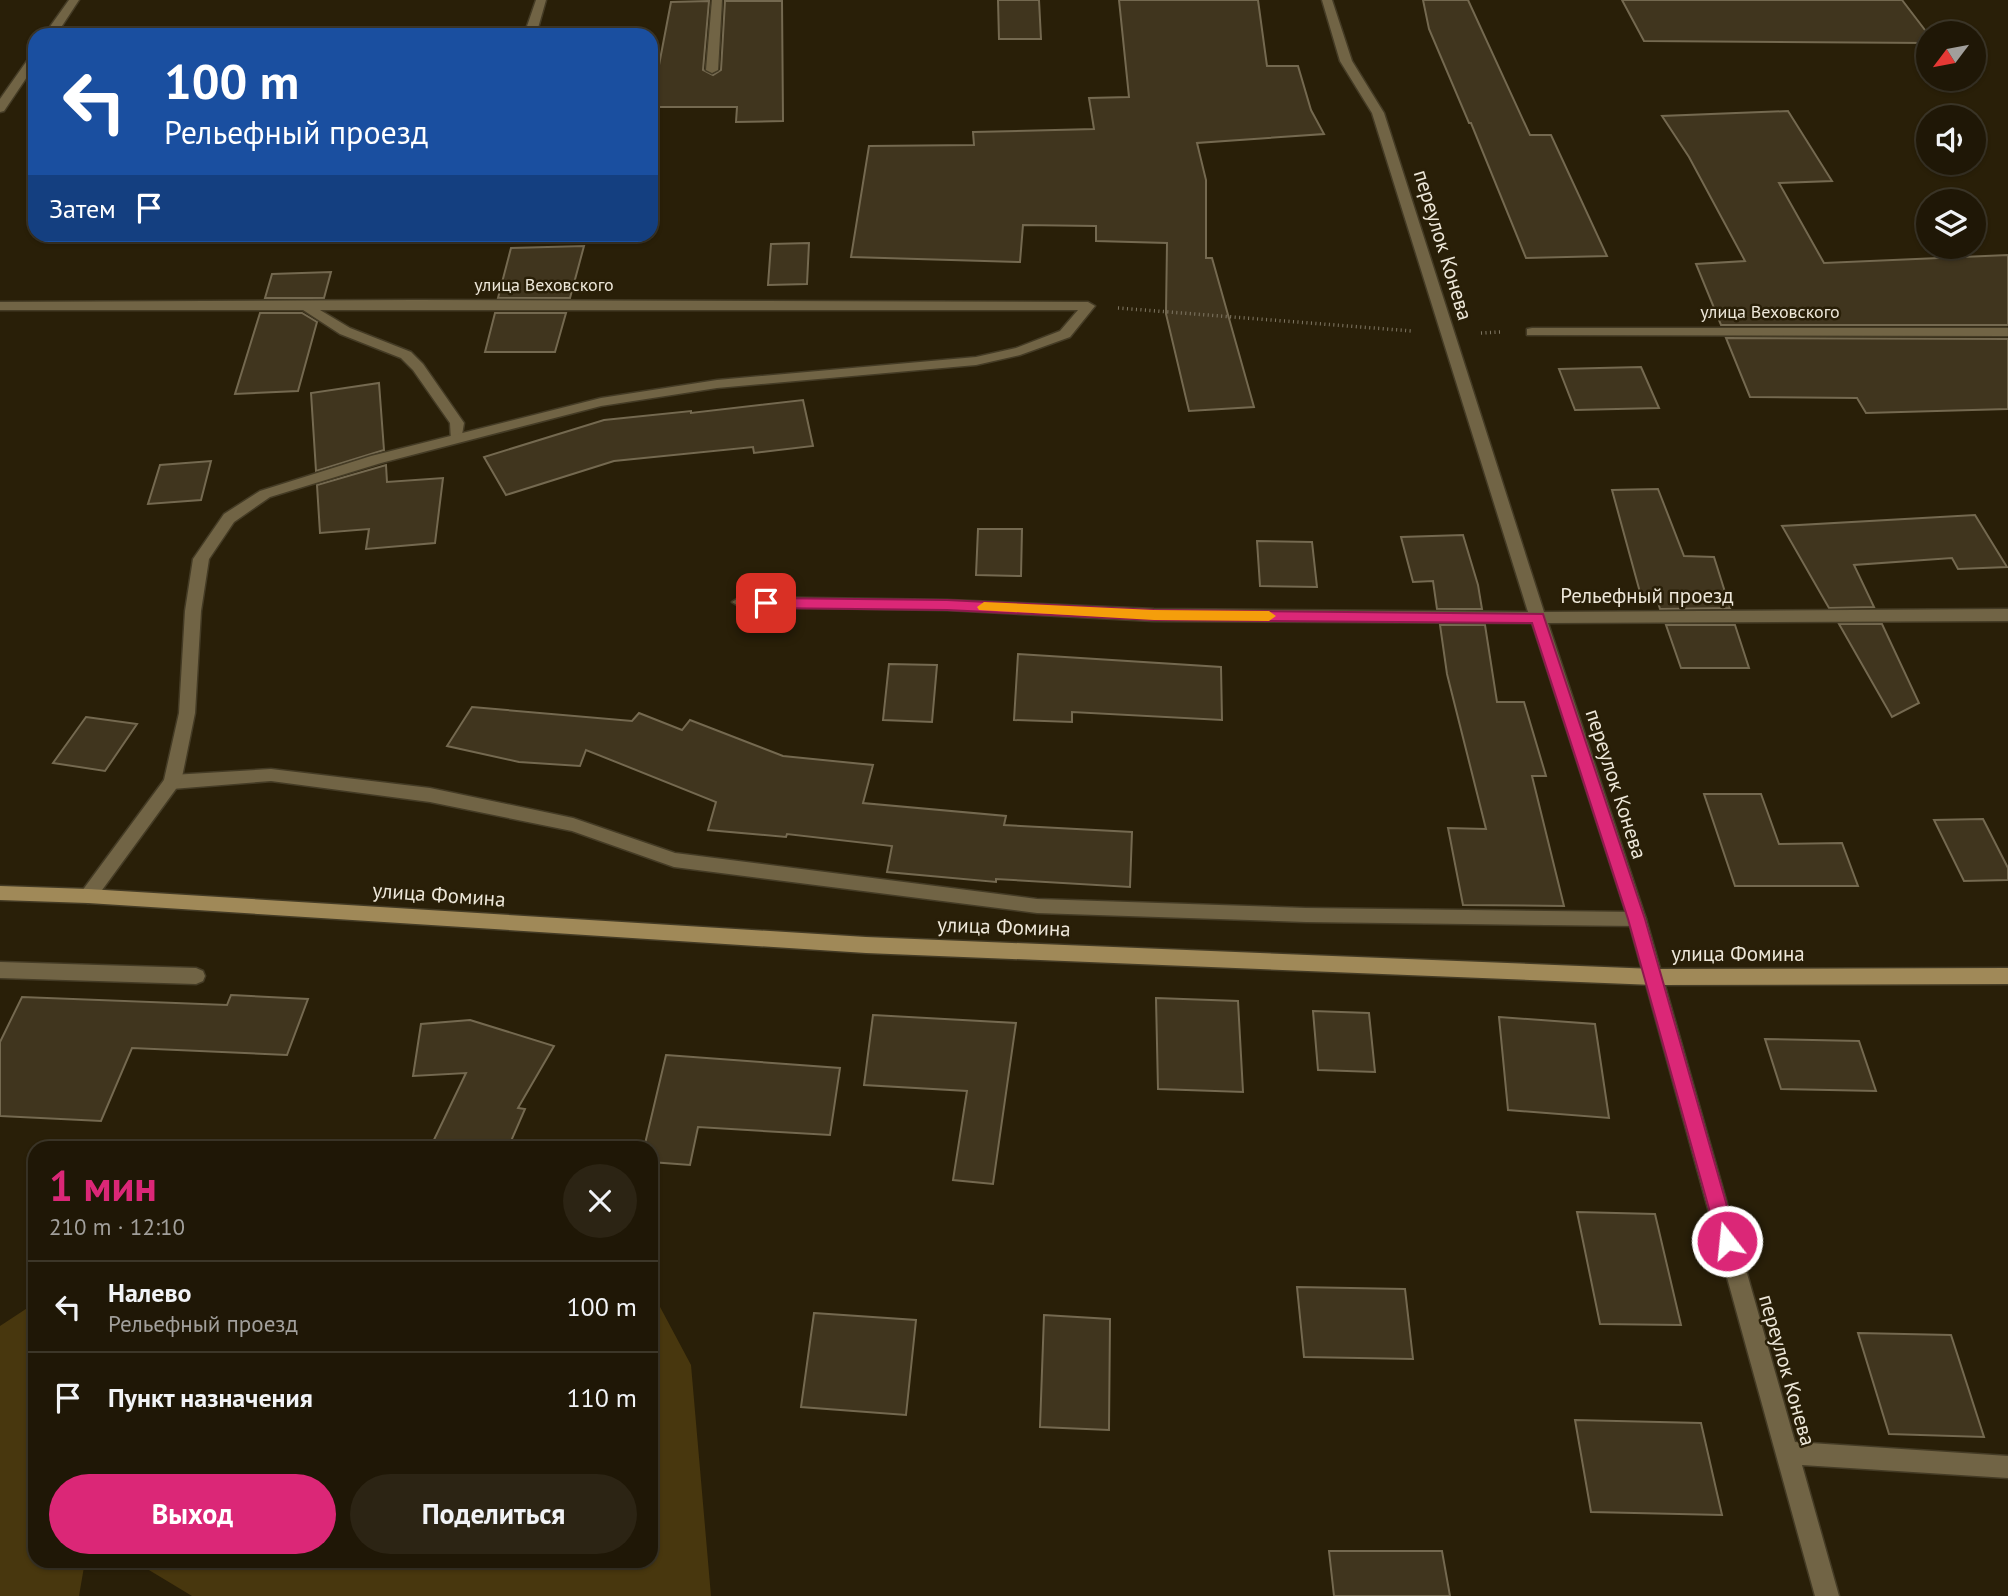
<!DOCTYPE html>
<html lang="ru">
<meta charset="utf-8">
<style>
:root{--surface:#1f1706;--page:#2c2414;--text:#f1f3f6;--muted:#a19f9b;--line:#3c3628;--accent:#db2777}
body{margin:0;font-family:"PT Sans",sans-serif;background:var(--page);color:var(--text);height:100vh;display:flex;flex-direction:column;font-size:26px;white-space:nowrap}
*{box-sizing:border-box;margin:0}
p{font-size:23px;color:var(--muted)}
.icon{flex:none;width:38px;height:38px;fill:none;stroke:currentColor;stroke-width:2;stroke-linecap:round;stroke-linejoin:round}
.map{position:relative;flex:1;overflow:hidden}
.details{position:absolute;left:28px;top:1141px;width:630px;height:427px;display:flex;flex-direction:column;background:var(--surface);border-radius:21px;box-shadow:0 2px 5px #0004,0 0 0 2px var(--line)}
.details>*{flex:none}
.hud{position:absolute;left:28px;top:28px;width:630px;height:214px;border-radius:21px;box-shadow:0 2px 5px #0004,0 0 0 2px var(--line);background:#1a4fa0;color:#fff;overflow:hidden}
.needle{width:46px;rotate:238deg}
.controls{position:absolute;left:1916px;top:21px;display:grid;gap:14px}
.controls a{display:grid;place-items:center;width:70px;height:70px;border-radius:50%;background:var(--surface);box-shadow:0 2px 5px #0004,0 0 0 2px var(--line);font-size:35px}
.pin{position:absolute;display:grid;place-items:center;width:60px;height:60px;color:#fff;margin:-30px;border-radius:14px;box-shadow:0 4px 10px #0006}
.me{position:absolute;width:77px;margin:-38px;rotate:344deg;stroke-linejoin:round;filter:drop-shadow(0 0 5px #0008)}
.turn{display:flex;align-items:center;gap:24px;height:147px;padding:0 21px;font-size:32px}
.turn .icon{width:91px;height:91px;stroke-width:2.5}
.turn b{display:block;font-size:49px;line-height:60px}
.then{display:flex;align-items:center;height:66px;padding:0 21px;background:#0003;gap:14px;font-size:26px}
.round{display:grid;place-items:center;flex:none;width:74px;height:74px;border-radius:37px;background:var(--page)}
.headline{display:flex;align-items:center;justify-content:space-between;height:119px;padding:0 21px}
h1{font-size:42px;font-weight:600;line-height:52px;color:var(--accent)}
.action{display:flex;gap:14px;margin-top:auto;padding:14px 21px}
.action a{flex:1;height:80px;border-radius:42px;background:var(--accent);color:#fff;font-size:28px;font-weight:600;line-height:80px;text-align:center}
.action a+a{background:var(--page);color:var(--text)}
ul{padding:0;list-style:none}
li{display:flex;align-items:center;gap:21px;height:91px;padding:0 21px;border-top:2px solid var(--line)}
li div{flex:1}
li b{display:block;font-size:26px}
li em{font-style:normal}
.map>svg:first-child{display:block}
.green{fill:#48370e}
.building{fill:#40351e;stroke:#746950;stroke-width:2}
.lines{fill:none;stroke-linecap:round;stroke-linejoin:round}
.lane-casing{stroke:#443b25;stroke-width:3}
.street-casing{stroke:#443b25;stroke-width:3}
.secondary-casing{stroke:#443b25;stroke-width:3}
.path{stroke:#807865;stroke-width:3.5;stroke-dasharray:1 3.5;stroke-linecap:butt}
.lane{fill:#716445;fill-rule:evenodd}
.street{fill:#716445;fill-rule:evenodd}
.secondary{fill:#a08958;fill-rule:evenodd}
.route{fill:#db2777;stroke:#8e194d;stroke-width:2}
.slow{fill:#f59e0b}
.labels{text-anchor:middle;stroke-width:5;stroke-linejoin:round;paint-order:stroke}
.far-street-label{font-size:18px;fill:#ede7d9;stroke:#291f08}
.street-label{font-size:21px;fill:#ede7d9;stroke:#291f08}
</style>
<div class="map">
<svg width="2008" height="1596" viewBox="0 0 2008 1596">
<rect width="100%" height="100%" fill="#291f08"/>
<g class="green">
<path d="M651,1290L691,1365L711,1596H192L134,1561H651Z"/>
<path d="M35,1303V1561H85L79,1596H0V1326Z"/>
</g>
<g class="building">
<path d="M998,0H1039L1041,39H999Z"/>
<path d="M1119,0H1258L1267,66H1298L1311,110L1324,134L1197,143L1206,180V258H1212L1254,407L1189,411L1166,314L1167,243L1096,241V226L1023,225L1020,262L851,257L869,146L974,145L973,132L1094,129L1089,98L1129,97Z"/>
<path d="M1423,0H1468L1530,135H1551L1607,256L1526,258L1471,123H1469L1429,29Z"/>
<path d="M1622,0H1902L1928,34V43L1644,41Z"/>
<path d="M709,1L703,70L713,75L721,70L725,1H782L783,121L736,122L737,107H651L671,2Z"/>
<path d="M1788,111L1832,181L1779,183L1824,263L2008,255V325H1721L1696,264L1745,261L1689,157L1662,116Z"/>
<path d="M809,243L807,284L768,285L771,244Z"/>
<path d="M584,246L570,298H498L511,248Z"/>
<path d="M331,272L324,298H265L272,274Z"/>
<path d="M260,313H302L317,322L298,391L235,394Z"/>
<path d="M495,313H566L555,352H485Z"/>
<path d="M1726,338L2008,339V409L1866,413L1857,398L1750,397Z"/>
<path d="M1641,367L1659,408L1575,410L1559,369Z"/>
<path d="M379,383L384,450L316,471L311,393Z"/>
<path d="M803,400L813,446L754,453L753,447L614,461L506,495L484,457L604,420L691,411V413Z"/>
<path d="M211,461L201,500L148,504L160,465Z"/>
<path d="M386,465L387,482L443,478L435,543L366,549L369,529L320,533L317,485Z"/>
<path d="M1658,489L1684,556L1714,557L1730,608L1660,609L1656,596H1641L1612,490Z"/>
<path d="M1975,515L2007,567L1958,569L1952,558L1854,565L1874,607L1829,608L1782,526Z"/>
<path d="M978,529H1022L1021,576L976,575Z"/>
<path d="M1463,535L1478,585L1482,609H1437L1433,581L1413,582L1401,537Z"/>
<path d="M1257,541L1312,542L1317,587L1260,586Z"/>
<path d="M1839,624H1882L1919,703L1892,717Z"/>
<path d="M1440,625H1485L1497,702H1524L1546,776H1532L1564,906L1463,905L1448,828L1486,829L1447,674Z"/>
<path d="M1666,625H1735L1749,668H1681Z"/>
<path d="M1018,654L1221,667L1222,720L1072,712V722L1014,720Z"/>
<path d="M889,664L937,665L932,722L883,720Z"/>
<path d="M472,707L632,721L639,713L682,730L690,720L783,756L873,765L863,803L1006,816L1004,825L1132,832L1130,887L996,879V882L887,872L892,846L787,834L786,837L708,830L716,802L586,750L580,766L519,762L447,746Z"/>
<path d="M86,717L137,724L105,771L53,763Z"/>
<path d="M1704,794H1761L1779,844L1842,843L1858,886H1735Z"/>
<path d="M1983,819L2008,868V880L1964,881L1934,820Z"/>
<path d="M231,995L308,999L287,1055L132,1048L101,1121L0,1116V1042L22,997L227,1005Z"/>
<path d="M1156,998L1238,1001L1243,1092L1158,1089Z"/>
<path d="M1313,1011L1369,1013L1375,1072L1318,1070Z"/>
<path d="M873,1015L1016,1023L993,1184L953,1180L967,1091L864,1085Z"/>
<path d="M1499,1017L1595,1024L1609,1118L1508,1110Z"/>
<path d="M470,1020L554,1046L518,1108L525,1109L508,1148H430L466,1073L413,1076L421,1024Z"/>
<path d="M1765,1039L1859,1041L1876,1091L1781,1089Z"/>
<path d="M666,1055L840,1068L830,1135L698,1127L690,1165L651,1162V1148H644Z"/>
<path d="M1577,1212L1655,1214L1681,1325L1600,1324Z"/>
<path d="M1297,1287L1405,1289L1413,1359L1304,1357Z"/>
<path d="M814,1313L916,1320L906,1415L801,1407Z"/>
<path d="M1044,1315L1110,1319L1109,1430L1040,1427Z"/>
<path d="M1858,1333L1951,1335L1984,1437L1889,1434Z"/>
<path d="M1575,1420L1701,1423L1722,1515L1591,1512Z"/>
<path d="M1329,1551H1442L1450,1596H1334Z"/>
</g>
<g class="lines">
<g class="lane-casing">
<g id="lane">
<path d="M536,0H546L536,35H524Z"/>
<path d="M712,0H722L718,70L712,73L706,70Z"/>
<path d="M305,301L350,328L411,352L423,364L464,423L461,441H451L450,423L413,370L401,358L340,334L300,308V302Z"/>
<path d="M271,769L430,788L573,818L675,853L1037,899L1306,908L1637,912L1644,914L1646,919L1644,924L1637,926L1306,922L1037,913L674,867L572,831L430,802L271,781L172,789L166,787L163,782L166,777L172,775Z"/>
<path d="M0,962L196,968L203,971L205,976L203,981L196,984L0,978Z"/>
</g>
</g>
<g class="street-casing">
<g id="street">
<path d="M69,0H79L56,35H44Z"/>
<path d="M1322,0H1332L1352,61L1384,113L1544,612L2008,609V621L1548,623L1646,919L1795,1442L2008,1456V1478L1802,1465L1839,1596H1815L1628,919L1532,623L1154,621L947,610L740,607L732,602L740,597L947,600L1154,609L1528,612L1372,113L1340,61Z"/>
<path d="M35,54V65L4,111L0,112V99L31,55Z"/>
<path d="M414,300L1088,302L1095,306L1070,337L1020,355L976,365L717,388L601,406L381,463L270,497L234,522L209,559L201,611L195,713L181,782L94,901L88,903L82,901L79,896L82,891L164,780L179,713L185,611L193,559L224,514L260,491L371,456L601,398L717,380L976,357L1016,348L1060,331L1078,310H0V302Z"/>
<path d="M1532,328H2008V336L1527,335V329Z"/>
</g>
</g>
<g class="secondary-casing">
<path id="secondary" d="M0,886L88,889L866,937L1654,969L2008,968V984L1654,985L866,953L88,903L0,900Z"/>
</g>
<g class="path">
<path d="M1118,308L1412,331"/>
<path d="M1481,333L1500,332"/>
</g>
<use href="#lane" class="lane"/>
<use href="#street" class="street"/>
<use href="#secondary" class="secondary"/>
</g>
<path class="route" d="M766,598L947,600L1154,610L1543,614L1645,919L1737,1241L1734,1247L1727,1250L1720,1247L1718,1241L1628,919L1532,623L1154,620L947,610L766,608L759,603Z"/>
<path class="slow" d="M984,602L1154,610L1269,611L1276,616L1269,621L1154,620L979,610L977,607Z"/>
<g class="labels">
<g class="far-street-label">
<text x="544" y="291">улица Веховского</text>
<text x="1770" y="318">улица Веховского</text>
</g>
<g class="street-label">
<text transform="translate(1443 245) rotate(73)" y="7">переулок Конева</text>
<text x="1647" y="603">Рельефный проезд</text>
<text transform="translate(1616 784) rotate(72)" y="7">переулок Конева</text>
<text transform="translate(439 895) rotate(4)" y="7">улица Фомина</text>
<text transform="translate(1004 927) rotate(2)" y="7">улица Фомина</text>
<text x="1738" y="961">улица Фомина</text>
<text transform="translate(1787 1370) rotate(74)" y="7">переулок Конева</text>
</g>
</g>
</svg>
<div class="controls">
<a><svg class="needle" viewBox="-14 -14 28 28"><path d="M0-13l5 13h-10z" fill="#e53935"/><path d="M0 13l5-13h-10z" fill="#a19f9b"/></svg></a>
<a><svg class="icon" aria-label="sound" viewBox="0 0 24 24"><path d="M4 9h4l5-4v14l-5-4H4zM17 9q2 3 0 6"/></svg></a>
<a><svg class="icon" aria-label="layers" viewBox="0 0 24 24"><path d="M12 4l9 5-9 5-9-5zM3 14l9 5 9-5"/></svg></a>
</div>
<div class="pin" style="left:766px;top:603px;background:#d93025"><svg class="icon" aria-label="arrive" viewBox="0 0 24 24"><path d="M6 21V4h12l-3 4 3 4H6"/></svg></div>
<svg class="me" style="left:1727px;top:1241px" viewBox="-20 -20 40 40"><circle r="17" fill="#db2777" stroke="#fff" stroke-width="3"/><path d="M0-11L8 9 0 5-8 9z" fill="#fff"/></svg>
<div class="hud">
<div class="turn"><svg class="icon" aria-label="left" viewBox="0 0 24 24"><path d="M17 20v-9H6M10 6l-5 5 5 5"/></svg><div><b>100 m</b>Рельефный проезд</div></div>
<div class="then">Затем<svg class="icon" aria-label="arrive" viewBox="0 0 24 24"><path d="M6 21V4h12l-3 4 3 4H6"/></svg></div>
</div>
<section class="details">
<div class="headline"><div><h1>1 мин</h1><p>210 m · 12:10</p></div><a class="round"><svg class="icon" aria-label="close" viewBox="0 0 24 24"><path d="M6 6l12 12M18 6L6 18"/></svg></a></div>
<ul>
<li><svg class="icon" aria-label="left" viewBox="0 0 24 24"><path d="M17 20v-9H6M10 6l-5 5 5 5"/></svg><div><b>Налево</b><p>Рельефный проезд</p></div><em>100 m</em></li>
<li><svg class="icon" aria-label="arrive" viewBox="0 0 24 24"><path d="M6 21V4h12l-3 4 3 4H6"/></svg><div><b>Пункт назначения</b></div><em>110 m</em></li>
</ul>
<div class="action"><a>Выход</a><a>Поделиться</a></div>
</section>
</div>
